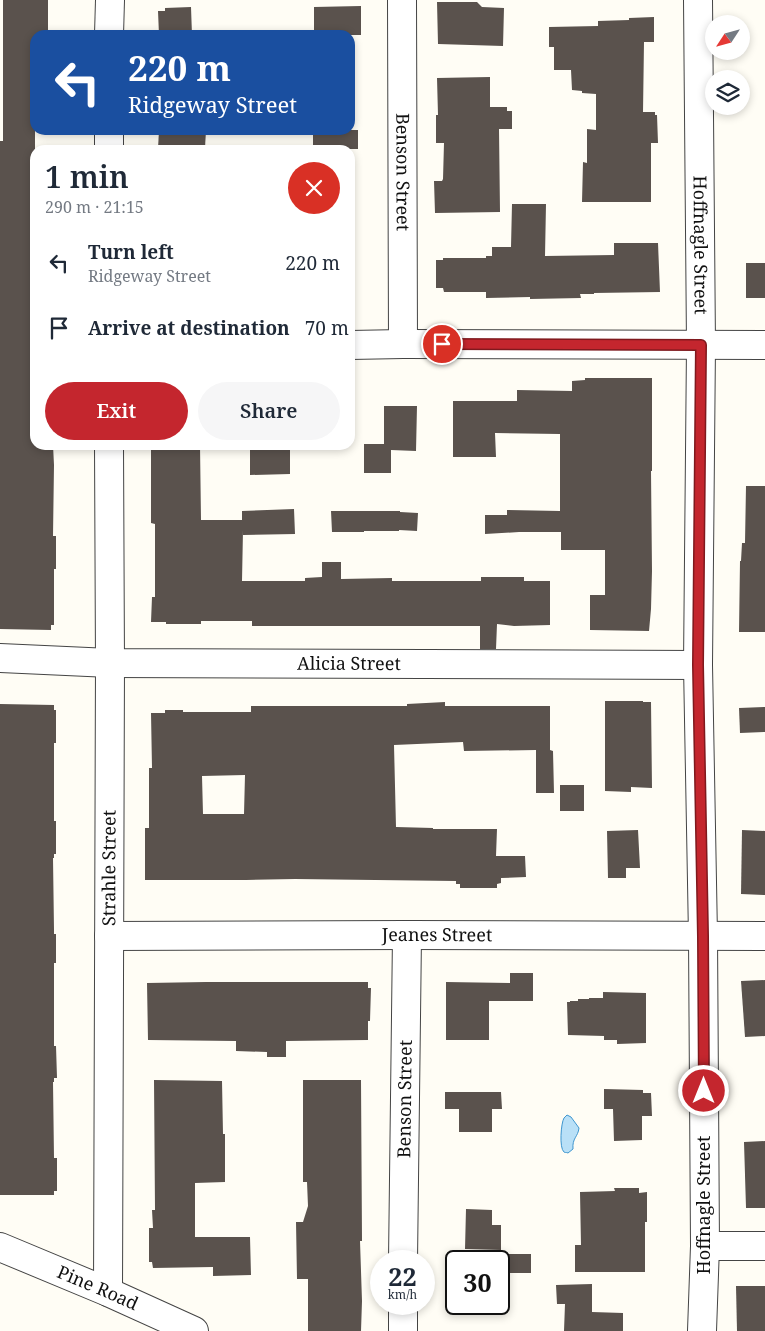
<!DOCTYPE html>
<meta charset="utf-8">
<style>
:root{--surface:#fff;--page:#f6f6f7;--text:#1f2937;--muted:#747a83;--accent:#c4262e}
body{margin:0;font-family:"Noto Serif",serif;background:var(--page);color:var(--text);height:100vh;display:flex;flex-direction:column;font-size:19px;white-space:nowrap}
*{box-sizing:border-box;margin:0}
p{font-size:16px;color:var(--muted)}
.icon{flex:none;width:28px;height:28px;fill:none;stroke:currentColor;stroke-width:2;stroke-linecap:round;stroke-linejoin:round}
.map{position:relative;flex:1;overflow:hidden}
.drawer{position:absolute;left:30px;top:145px;width:325px;height:305px;display:flex;flex-direction:column;background:var(--surface);border-radius:15px;box-shadow:0 2px 8px #0003}
.drawer>*{flex:none}
.guide{position:absolute;left:30px;top:30px;width:325px;height:105px;border-radius:15px;box-shadow:0 2px 8px #0003;background:#1a4fa0;color:#fff;overflow:hidden}
.needle{width:32px;rotate:234deg}
.tools{position:absolute;left:705px;top:15px;display:grid;gap:10px}
.tools a{display:grid;place-items:center;width:45px;height:45px;border-radius:50%;background:var(--surface);box-shadow:0 2px 8px #0003;font-size:25px}
.speed{position:absolute;left:370px;top:1250px;display:flex;gap:10px;font-size:25px;font-weight:700;text-align:center}
.speed>*{display:grid;place-content:center;width:65px;height:65px;border-radius:50%;background:var(--surface);box-shadow:0 2px 8px #0003;line-height:1}
.speed small{font-size:12px;font-weight:400}
.speed .limit{border:2px solid #111;border-radius:8px;background:#fff;color:#111}
.pin{position:absolute;display:grid;place-items:center;width:42px;height:42px;color:#fff;margin:-21px;border:2px solid #fff;border-radius:50%;box-shadow:0 1px 5px #0007}
.me{position:absolute;width:55px;margin:-28px;rotate:0deg;stroke-linejoin:round;filter:drop-shadow(0 0 4px #0008)}
.turn{display:flex;align-items:center;gap:18px;height:105px;padding:0 15px;font-size:22px}
.turn .icon{width:65px;height:65px;stroke-width:2.5}
.turn b{display:block;font-size:35px;line-height:42px}
.round{display:grid;place-items:center;flex:none;width:52px;height:52px;border-radius:26px;background:var(--page)}
.overview{display:flex;align-items:center;justify-content:space-between;height:85px;padding:0 15px}
h1{font-size:30px;font-weight:600;line-height:38px}
.button{display:flex;gap:10px;margin-top:auto;padding:10px 15px}
.button a{flex:1;height:58px;border-radius:30px;background:var(--accent);color:#fff;font-size:20px;font-weight:600;line-height:58px;text-align:center}
.button a+a{background:var(--page);color:var(--text)}
ul{padding:0;list-style:none}
li{display:flex;align-items:center;gap:15px;height:65px;padding:0 15px}
li div{flex:1}
li b{display:block;font-size:19px}
li em{font-style:normal}
.map>svg:first-child{display:block}
.water{fill:#b9e0f7;stroke:#3f96cf}
.building{fill:#5a524d;fill-rule:evenodd}
.lines{fill:none;stroke-linecap:round;stroke-linejoin:round}
.minor-casing{stroke:#444;stroke-width:30}
.minor{stroke:#fff;stroke-width:28}
.route-casing{stroke:#7f191e;stroke-width:12}
.route{stroke:#c4262e;stroke-width:9}
.labels{text-anchor:middle;stroke-width:5;stroke-linejoin:round;paint-order:stroke}
.street-label{font-size:18px;fill:#111;stroke:#fff}
</style>
<div class="map">
<svg width="765" height="1331" viewBox="0 0 765 1331">
<rect width="100%" height="100%" fill="#fffdf5"/>
<path class="water" d="M567,1115L571,1117L579,1128C578,1137 572,1138 573,1149L568,1153C566,1152 565,1153 564,1152C559,1148 561,1123 564,1118C565,1117 566,1116 567,1115Z"/>
<g class="building">
<path d="M3,0H48V35H35V445H53L54,465L53,536H56V569H54V625H51V630L0,629V141H3Z"/>
<path d="M437,2H477L482,7L504,8L503,46L438,44Z"/>
<path d="M361,6V35H314V7Z"/>
<path d="M191,7L192,35H159L158,11H165V8Z"/>
<path d="M654,17V42H644L643,112H655V115H657L658,143H651V202H582L583,162L587,163V129L596,130V94L582,93V91L572,90L571,70H554V47H549V27L598,26V21L629,20V18Z"/>
<path d="M490,77V107H507V111H512V129H499L500,212L435,213L434,181H442L443,179L444,143H436V115H438L437,78Z"/>
<path d="M159,130H206L205,148L158,149Z"/>
<rect x="313" y="130" width="45" height="19"/>
<path d="M512,204H546L545,256L614,255V243H658L660,292L594,293V294H580L581,298L530,299V297L486,298V292H444L443,288H436V260H443V258H486V256H492V247H511Z"/>
<rect x="746" y="263" width="19" height="35"/>
<path d="M585,378H652V471H651L652,571L651,609L649,631L590,630V595H605V550H561V532H519L485,534V515H507V510L560,511V434L495,433L496,457H453V401H517V390L572,391V381L585,380Z"/>
<path d="M384,406H417L416,451L391,450V473H364V444H384Z"/>
<path d="M151,445H200L201,520H242V511L294,509L295,534L243,535V530L242,581H305V578L322,577V562H341V579L392,578V581H481V577H524V581H550V625L514,626L497,624L496,649H480V626H252V621H201V624H166V622H151L152,597H155V524L151,523Z"/>
<path d="M250,445H290V474L250,475Z"/>
<path d="M746,486H765V632H739L740,561H741L742,543H745Z"/>
<path d="M331,511H400V512L418,513L417,531L399,530V531H364V532H332Z"/>
<path d="M605,701H643V702H651L652,788L631,787V792L605,791Z"/>
<path d="M445,702V706H550V750L553,751L554,793H536V750L464,751L463,742L394,745L396,827L433,828V829H497L496,856H525L526,877L501,878V883L497,884V888H460V884H456V881L295,879L246,880H145V828H149V768H152L151,713H165V710H183V712H251V706H407V704ZM245,775L244,814H203L202,776Z"/>
<path d="M0,704L54,705V710H56V743H54V821H56V854H54V858H53L54,930V934H56V963H54V1046H56L57,1078H54V1082H53L54,1158H57V1191H54V1195H0Z"/>
<path d="M765,707V732L740,733L739,708Z"/>
<rect x="560" y="785" width="24" height="26"/>
<path d="M638,830L640,868H626V878H608L607,831Z"/>
<path d="M742,830L765,831V895L741,894Z"/>
<path d="M510,973H533V1001H489V1040H446V982L510,983Z"/>
<path d="M765,980V1036L745,1037L741,981Z"/>
<path d="M206,982H368V988H371L370,1021H368V1040L286,1041V1057H267V1052L236,1051V1041L148,1040L147,983Z"/>
<path d="M603,992L646,993V1043L617,1044V1040H604V1036L568,1035L567,1002H570V1001H578V999H589V998H603Z"/>
<path d="M154,1080L222,1081L223,1134H225V1182L195,1183V1237H250L251,1275L213,1276V1267L153,1268L152,1262H149V1228H153L152,1210H155Z"/>
<path d="M303,1080H361L362,1241H360L362,1301L361,1331H308V1279H297L296,1222H303L308,1206L307,1182H303Z"/>
<path d="M604,1089L643,1090V1093H651L652,1116H642V1140L614,1141L613,1109H604Z"/>
<path d="M445,1092H501L502,1109H492V1132H459V1109H445Z"/>
<path d="M765,1141V1208H746L744,1142Z"/>
<path d="M614,1188H639V1193L647,1192V1222H645V1272H575V1245H581L580,1192L615,1191Z"/>
<path d="M466,1209L492,1210V1225H501V1250L465,1249Z"/>
<path d="M505,1254H531V1273H506Z"/>
<path d="M592,1284V1312L623,1313V1331H564L565,1304H557L556,1285Z"/>
<path d="M736,1286H765V1331H737Z"/>
</g>
<g class="lines">
<g class="minor-casing">
<g id="minor">
<path id="s1" d="M402,0L403,344"/>
<path id="s2" d="M698,0L701,345L698,665L703,936L705,1246L702,1331"/>
<path d="M109,35L110,0"/>
<path d="M109,150V130"/>
<path d="M350,345L403,344L765,345"/>
<path id="s3" d="M0,658L110,663L698,665"/>
<path id="s4" d="M109,936L407,935L765,936"/>
<path d="M705,1246H765"/>
<path id="s5" d="M0,1247L108,1292L194,1331"/>
<path id="s6" d="M403,1261L407,935"/>
<path id="s7" d="M108,1292L110,663L109,445"/>
<path d="M403,1331V1304"/>
</g>
</g>
<use href="#minor" class="minor"/>
</g>
<g class="lines">
<g class="route-casing">
<path id="route" d="M442,344L701,345L698,665L703,936L704,1091"/>
</g>
<use href="#route" class="route"/>
</g>
<g class="labels">
<g class="street-label">
<text dy="6" stroke="none"><textPath href="#s1" startOffset="172">Benson Street</textPath></text>
<text dy="6" stroke="none"><textPath href="#s2" startOffset="245">Hoffnagle Street</textPath></text>
<text dy="6" stroke="none"><textPath href="#s3" startOffset="349">Alicia Street</textPath></text>
<text dy="6" stroke="none"><textPath href="#s7" startOffset="424">Strahle Street</textPath></text>
<text dy="6" stroke="none"><textPath href="#s4" startOffset="328">Jeanes Street</textPath></text>
<text dy="6" stroke="none"><textPath href="#s6" startOffset="162">Benson Street</textPath></text>
<text transform="translate(704 1205) rotate(-90)" y="6">Hoffnagle Street</text>
<text dy="6" stroke="none"><textPath href="#s5" startOffset="106">Pine Road</textPath></text>
</g>
</g>
</svg>
<div class="tools">
<a><svg class="needle" viewBox="-14 -14 28 28"><path d="M0-13l5 13h-10z" fill="#e53935"/><path d="M0 13l5-13h-10z" fill="#747a83"/></svg></a>
<a><svg class="icon" aria-label="layers" viewBox="0 0 24 24"><path d="M12 4l9 5-9 5-9-5zM3 14l9 5 9-5"/></svg></a>
</div>
<div class="speed"><div>22<small>km/h</small></div><div class="limit">30</div></div>
<div class="pin" style="left:442px;top:344px;background:#d93025"><svg class="icon" aria-label="arrive" viewBox="0 0 24 24"><path d="M6 21V4h12l-3 4 3 4H6"/></svg></div>
<svg class="me" style="left:704px;top:1091px" viewBox="-20 -20 40 40"><circle r="17" fill="#c4262e" stroke="#fff" stroke-width="3"/><path d="M0-11L8 9 0 5-8 9z" fill="#fff"/></svg>
<div class="guide">
<div class="turn"><svg class="icon" aria-label="left" viewBox="0 0 24 24"><path d="M17 20v-9H6M10 6l-5 5 5 5"/></svg><div><b>220 m</b>Ridgeway Street</div></div>
</div>
<section class="drawer">
<div class="overview"><div><h1>1 min</h1><p>290 m · 21:15</p></div><a class="round" style="background:#d93025;color:#fff"><svg class="icon" aria-label="close" viewBox="0 0 24 24"><path d="M6 6l12 12M18 6L6 18"/></svg></a></div>
<ul>
<li><svg class="icon" aria-label="left" viewBox="0 0 24 24"><path d="M17 20v-9H6M10 6l-5 5 5 5"/></svg><div><b>Turn left</b><p>Ridgeway Street</p></div><em>220 m</em></li>
<li><svg class="icon" aria-label="arrive" viewBox="0 0 24 24"><path d="M6 21V4h12l-3 4 3 4H6"/></svg><div><b>Arrive at destination</b></div><em>70 m</em></li>
</ul>
<div class="button"><a>Exit</a><a>Share</a></div>
</section>
</div>
